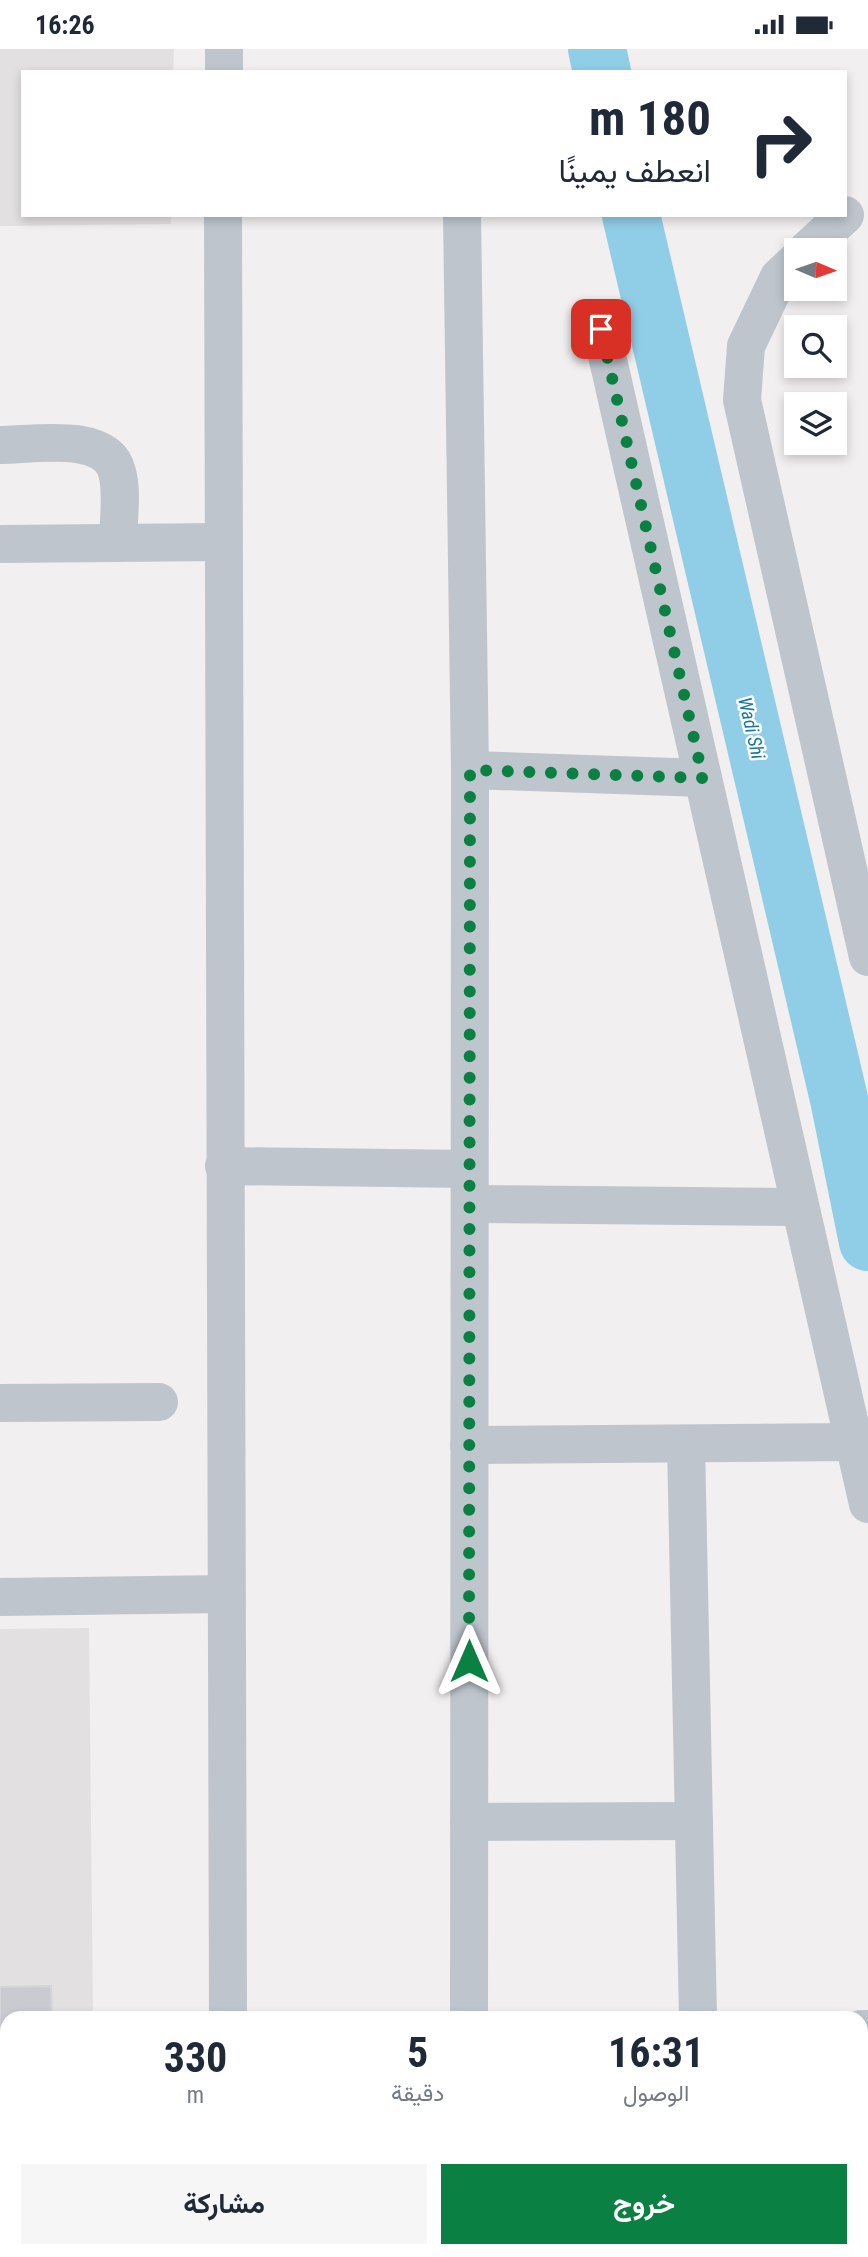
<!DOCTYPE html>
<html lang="ar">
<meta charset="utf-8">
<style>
:root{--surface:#fff;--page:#f6f6f7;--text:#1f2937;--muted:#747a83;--accent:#0b8043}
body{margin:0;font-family:"Roboto Condensed",Vazirmatn,sans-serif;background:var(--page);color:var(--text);direction:rtl;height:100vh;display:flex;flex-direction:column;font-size:26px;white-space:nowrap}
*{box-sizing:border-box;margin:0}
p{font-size:23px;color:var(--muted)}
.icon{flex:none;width:38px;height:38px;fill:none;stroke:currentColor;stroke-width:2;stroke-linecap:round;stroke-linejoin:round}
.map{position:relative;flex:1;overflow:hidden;direction:ltr}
.details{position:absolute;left:0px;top:1962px;width:868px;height:247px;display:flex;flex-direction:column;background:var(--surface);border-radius:21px 21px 0 0;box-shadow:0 4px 10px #0003;direction:rtl}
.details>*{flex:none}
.hud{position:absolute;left:21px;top:21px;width:826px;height:147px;border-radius:0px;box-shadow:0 4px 10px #0003;direction:rtl;background:#fff;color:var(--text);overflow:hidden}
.needle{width:46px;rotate:92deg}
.controls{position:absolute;left:784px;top:189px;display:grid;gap:14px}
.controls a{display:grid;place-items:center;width:63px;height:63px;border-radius:0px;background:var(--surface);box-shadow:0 4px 10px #0003;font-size:35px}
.pin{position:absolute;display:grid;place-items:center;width:60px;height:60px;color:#fff;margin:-30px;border-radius:14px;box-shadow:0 4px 10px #0006}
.me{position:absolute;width:77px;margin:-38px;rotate:0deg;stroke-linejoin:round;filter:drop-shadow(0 0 5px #0008)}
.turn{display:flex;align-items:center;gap:24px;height:147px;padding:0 21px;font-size:32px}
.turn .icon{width:91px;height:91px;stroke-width:2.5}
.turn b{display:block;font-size:49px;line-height:60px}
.eta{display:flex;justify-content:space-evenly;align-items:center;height:119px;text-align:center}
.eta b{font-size:42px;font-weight:700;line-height:49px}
.cta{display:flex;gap:14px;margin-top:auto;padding:14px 21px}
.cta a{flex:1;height:80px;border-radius:0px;background:var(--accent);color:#fff;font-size:28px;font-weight:700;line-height:80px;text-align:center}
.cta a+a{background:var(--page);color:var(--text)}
.status{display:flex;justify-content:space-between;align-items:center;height:49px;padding:0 35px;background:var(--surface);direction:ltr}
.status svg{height:19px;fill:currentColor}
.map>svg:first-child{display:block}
.education{fill:#e2e0e0}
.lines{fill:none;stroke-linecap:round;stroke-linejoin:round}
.river{stroke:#90cde6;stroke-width:58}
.building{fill:#c9cbd1;stroke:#d3d5da;stroke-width:2}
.minor{stroke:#bec5cd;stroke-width:38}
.route{stroke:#0b8043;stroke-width:12;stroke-dasharray:0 21.6}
.labels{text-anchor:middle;stroke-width:5;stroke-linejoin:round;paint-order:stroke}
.water-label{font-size:19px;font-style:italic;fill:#1678a1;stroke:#fff}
</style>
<div class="status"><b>16:26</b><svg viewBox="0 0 49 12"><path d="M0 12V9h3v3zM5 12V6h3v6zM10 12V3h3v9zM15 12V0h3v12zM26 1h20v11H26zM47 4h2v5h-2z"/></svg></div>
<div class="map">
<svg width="868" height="2208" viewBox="0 0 868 2208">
<rect width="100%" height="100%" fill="#f1efef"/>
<g class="education">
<path d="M0,0H174L173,23H23V166H171V175L0,177Z"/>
<path d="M89,1579L93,1969H7V2168H0V1580Z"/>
</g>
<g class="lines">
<g class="river">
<path d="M597,0L602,23"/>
<path d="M631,166L839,1050L868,1193"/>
</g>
</g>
<g class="building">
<path d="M51,1937L52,1969H7V2079H0V1938Z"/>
<path d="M304,2202H496L497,2208H305Z"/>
</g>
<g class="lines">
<g class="minor">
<path d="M224,23V0"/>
<path d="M223,166L228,1969"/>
<path d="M462,166L470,721L469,1969"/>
<path d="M807,201L845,166"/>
<path d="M796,212L779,228L746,297L742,351L868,908"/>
<path d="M601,280L868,1455"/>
<path d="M0,396C32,396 107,382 117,423C123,444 118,472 118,494"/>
<path d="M0,495L222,493"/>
<path d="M470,721L703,729"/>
<path d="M224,1117L469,1120"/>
<path d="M470,1155L800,1158"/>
<path d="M0,1354L159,1353"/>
<path d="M686,1395L698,1969"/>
<path d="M469,1396L854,1393"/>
<path d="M0,1548L226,1545"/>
<path d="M469,1773L694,1772"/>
<path d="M861,1980H868"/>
<path d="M229,2202V2208"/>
<path d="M603,2208V2202"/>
</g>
</g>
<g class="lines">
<path class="route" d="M469,1612L470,721L703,729L601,280"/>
</g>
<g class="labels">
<g class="water-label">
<text transform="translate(752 679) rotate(77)" y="7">Wadi Shi</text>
</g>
</g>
</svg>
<div class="controls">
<a><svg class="needle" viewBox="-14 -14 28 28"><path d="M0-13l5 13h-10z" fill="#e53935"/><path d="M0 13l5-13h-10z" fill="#747a83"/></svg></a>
<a><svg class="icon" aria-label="search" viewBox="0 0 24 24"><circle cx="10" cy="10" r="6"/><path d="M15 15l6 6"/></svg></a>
<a><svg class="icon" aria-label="layers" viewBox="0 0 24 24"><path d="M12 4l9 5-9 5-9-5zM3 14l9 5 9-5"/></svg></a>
</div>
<div class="pin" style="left:601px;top:280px;background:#d93025"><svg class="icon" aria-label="arrive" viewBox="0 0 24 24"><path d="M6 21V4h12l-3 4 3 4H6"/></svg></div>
<svg class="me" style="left:469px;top:1612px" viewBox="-20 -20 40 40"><path d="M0-17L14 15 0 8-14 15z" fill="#0b8043" stroke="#fff" stroke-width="4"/></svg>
<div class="hud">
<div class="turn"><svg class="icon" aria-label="right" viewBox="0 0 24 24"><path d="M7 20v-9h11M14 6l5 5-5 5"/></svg><div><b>180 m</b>انعطف يمينًا</div></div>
</div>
<section class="details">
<div class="eta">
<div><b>16:31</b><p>الوصول</p></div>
<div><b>5</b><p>دقيقة</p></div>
<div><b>330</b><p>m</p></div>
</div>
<div class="cta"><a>خروج</a><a>مشاركة</a></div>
</section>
</div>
